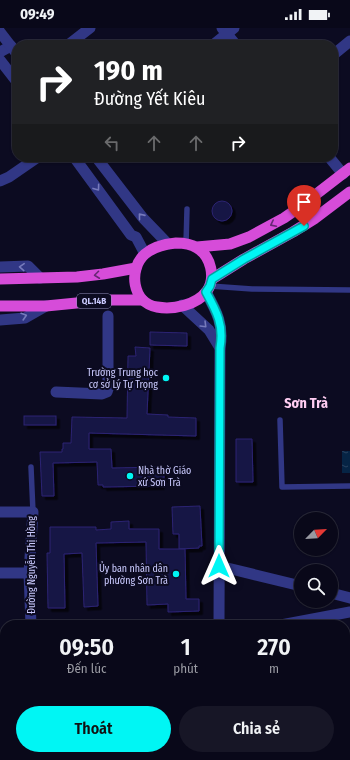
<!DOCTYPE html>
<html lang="vi">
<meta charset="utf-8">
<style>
:root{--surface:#090819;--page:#171626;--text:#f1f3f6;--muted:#999aa2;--line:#292938;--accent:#00f6f4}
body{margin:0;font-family:"Fira Sans Condensed",sans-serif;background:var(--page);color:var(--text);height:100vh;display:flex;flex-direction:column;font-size:15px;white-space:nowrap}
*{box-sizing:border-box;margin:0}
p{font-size:13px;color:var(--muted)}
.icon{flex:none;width:22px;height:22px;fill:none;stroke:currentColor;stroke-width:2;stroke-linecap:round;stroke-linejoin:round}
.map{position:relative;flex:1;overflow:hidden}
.details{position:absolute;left:0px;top:592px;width:350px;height:140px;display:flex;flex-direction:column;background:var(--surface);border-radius:16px 16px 0 0;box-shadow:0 1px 3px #0004,0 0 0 1px var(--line)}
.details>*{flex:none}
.guide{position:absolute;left:12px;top:12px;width:326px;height:122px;border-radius:16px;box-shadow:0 1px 3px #0004,0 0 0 1px var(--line);background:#202124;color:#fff;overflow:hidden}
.needle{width:26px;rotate:66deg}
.tools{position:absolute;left:294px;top:484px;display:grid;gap:8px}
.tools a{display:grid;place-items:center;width:44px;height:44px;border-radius:50%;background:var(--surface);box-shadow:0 1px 3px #0004,0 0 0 1px var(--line);font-size:20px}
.pin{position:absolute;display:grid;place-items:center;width:34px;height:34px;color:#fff;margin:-41px -17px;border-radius:50% 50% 50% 0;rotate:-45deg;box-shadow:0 0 4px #0007}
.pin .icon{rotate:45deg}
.me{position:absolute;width:44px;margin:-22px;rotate:0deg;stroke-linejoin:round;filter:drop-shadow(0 0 3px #0008)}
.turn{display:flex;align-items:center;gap:14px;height:84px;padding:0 16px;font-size:18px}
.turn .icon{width:52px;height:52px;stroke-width:2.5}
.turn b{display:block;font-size:28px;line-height:34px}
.lanes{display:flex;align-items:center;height:38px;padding:0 16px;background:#0003;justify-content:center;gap:20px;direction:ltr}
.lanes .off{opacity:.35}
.eta{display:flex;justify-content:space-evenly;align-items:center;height:68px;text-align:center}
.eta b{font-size:24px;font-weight:600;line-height:28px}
.action{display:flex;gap:8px;margin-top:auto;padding:8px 16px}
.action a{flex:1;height:46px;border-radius:24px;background:var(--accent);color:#111;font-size:16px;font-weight:600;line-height:46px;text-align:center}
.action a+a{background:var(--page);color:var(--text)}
.status{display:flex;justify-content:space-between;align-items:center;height:28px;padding:0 20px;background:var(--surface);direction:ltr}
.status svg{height:11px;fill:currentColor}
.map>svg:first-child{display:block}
.water{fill:url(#water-ripples)}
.building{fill:#191544;stroke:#2b2473;filter:url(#shadow)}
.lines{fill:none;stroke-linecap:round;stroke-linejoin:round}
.service{stroke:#313785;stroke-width:5.5}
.minor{stroke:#313785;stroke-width:11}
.tertiary{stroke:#313785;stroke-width:11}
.trunk{stroke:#d64cd9;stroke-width:11}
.oneway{stroke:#767abc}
.oneway2{stroke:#672874}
.route-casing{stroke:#00a09f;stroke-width:10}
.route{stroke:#00f6f4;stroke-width:7}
.poi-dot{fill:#00f6f4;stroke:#0c0b21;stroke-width:1.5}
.labels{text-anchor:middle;stroke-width:4;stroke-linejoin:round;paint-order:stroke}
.shield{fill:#0c0b21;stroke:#9291bc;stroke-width:1}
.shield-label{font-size:9px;font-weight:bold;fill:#cbcbff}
.poi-label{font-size:10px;fill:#cbcbff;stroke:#0c0b21;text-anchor:end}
.street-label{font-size:10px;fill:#cbcbff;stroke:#0c0b21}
.district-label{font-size:14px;font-weight:bold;fill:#ffcdf2;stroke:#0c0b21}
</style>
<div class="status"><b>09:49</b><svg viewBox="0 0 49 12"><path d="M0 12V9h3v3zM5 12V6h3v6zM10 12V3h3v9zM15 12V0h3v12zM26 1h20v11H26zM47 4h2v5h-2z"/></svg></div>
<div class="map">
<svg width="350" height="732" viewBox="0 0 350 732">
<defs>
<pattern id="water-ripples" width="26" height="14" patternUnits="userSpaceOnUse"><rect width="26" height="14" fill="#062445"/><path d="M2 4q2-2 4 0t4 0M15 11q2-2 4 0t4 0" fill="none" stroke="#294261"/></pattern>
<filter id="shadow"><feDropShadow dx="3.5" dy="3.5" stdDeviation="0" flood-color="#0009"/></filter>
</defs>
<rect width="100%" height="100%" fill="#0c0b21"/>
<rect class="water" x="342" y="423" width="8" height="22"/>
<g class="building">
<circle cx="222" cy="183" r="10"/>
<path d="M150,304L187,305V318L150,317Z"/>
<path d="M135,319L150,320L147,386L168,387V389L196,390V408L89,405V421H111L112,440L160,439V444H164V451L161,452V458L103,459V457H98L97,434L53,435L54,468H42L40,424H62V421H63V415H71L72,389L127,390L128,328H136Z"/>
<rect x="24" y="388" width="32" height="9"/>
<path d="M236,411H252L253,454H236Z"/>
<path d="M200,478L202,518H199V520L179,521V506H173L172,479Z"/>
<path d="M129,493V501H159V521H185L186,571H199V583L168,584V576L147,577L146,514L96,515L98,578L84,579L82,525L64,526L65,580H48L47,525H50V499H96V502L111,501V494Z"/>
</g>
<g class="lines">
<g class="service">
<path d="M186,216L187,181"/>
<path d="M210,258L252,261L350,262"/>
<path d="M280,392L282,459L350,458"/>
<path d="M31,439L33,484"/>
</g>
<g class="minor">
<path d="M222,0L236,17"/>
<path d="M68,17L90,0"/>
<path d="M213,17L234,0"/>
<path d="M0,24L11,18"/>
<path d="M333,27L350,13"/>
<path d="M329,129L343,146"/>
<path d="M0,153L9,149L38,129"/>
<path d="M0,239L28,238L40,250"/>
<path d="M206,264C217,284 224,297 220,320L219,597"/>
<path d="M182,277L209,302L220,320"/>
<path d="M0,292L25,290L46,278"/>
<path d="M56,364L102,366L107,364L108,361V288"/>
<path d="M0,484H33L29,545L31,597"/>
<path d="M219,538L301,558"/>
<path d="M0,545H29"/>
<path d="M331,565L350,570"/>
<path d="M21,732V727"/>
<path d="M80,732L81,727"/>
<path d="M135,732V727"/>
<path d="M218,732L219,727"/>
<path d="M300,732L301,727"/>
</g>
<g class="tertiary">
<path d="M0,4L17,26"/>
<path d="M0,32L17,54"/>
<path d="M74,129L131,207L136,209L145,226"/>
<path d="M96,129L143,190L168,216"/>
<path d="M281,597L350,584"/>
<path d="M0,608H5"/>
</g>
<g class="trunk">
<path d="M176,215C183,215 191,216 197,220C211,228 216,250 207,263C197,277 173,282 157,279C132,275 128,241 145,226C153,219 166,216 176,215Z"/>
<path d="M197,219L230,216L249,209L284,190L297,181L350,140"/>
<path d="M0,251L77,249L103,246L136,240"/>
<path d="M212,251L244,231L293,204L314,191L350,164"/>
<path d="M0,278H46L107,272H142"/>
</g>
</g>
<defs><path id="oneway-chevron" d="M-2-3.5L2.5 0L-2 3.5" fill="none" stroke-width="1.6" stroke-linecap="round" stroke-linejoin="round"/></defs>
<g class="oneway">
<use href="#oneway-chevron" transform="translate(97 160) rotate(54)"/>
<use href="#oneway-chevron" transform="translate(141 188) rotate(-129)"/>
<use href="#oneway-chevron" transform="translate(22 239) rotate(-177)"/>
<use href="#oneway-chevron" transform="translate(24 288) rotate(-17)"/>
<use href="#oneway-chevron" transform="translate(204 297) rotate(45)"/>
</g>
<g class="oneway2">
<use href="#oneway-chevron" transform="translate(273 196) rotate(153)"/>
<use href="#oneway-chevron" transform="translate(97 247) rotate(173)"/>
</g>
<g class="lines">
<g class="route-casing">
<path id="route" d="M219,538L220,320C224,297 217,284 206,264L210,258L212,251L244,231L304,198"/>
</g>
<use href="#route" class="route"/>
</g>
<g class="poi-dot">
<circle cx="166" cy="350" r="4"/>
<circle cx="130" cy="448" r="4"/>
<circle cx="176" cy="546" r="4"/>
</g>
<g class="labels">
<rect class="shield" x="77" y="266" width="34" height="14" rx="3"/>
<g class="shield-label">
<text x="94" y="276">QL.14B</text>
</g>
<g class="poi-label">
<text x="158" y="348">Trường Trung học<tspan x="158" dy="12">cơ sở Lý Tự Trọng</tspan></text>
<text x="138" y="446" text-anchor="start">Nhà thờ Giáo<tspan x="138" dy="12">xứ Sơn Trà</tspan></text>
<text x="168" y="544">Ủy ban nhân dân<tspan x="168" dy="12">phường Sơn Trà</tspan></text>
</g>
<g class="street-label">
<text transform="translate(31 537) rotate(-90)" y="4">Đường Nguyễn Thị Hồng</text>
</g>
<g class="district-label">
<text x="306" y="380">Sơn Trà</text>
</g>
</g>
</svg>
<div class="tools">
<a><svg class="needle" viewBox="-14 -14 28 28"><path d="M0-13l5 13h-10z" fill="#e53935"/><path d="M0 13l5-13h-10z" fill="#999aa2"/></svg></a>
<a><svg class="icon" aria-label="search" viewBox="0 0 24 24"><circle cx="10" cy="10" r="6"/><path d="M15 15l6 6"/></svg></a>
</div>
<div class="pin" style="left:304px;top:198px;background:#d93025"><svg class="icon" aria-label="arrive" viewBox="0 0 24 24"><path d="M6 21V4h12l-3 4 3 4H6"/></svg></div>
<svg class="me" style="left:219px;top:538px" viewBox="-20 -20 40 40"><path d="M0-17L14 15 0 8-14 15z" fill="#00f6f4" stroke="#fff" stroke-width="4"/></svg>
<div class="guide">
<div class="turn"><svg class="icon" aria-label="right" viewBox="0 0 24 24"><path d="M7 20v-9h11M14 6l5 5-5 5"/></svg><div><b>190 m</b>Đường Yết Kiêu</div></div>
<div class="lanes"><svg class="icon off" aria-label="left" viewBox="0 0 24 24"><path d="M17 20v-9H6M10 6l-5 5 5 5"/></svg><svg class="icon off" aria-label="ahead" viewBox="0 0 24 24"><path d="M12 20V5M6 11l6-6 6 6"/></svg><svg class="icon off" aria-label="ahead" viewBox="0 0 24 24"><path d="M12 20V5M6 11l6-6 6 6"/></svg><svg class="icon" aria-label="right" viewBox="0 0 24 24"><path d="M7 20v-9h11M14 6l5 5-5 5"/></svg></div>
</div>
<section class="details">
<div class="eta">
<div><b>09:50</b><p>Đến lúc</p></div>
<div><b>1</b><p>phút</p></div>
<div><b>270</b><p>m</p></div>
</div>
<div class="action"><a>Thoát</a><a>Chia sẻ</a></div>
</section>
</div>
